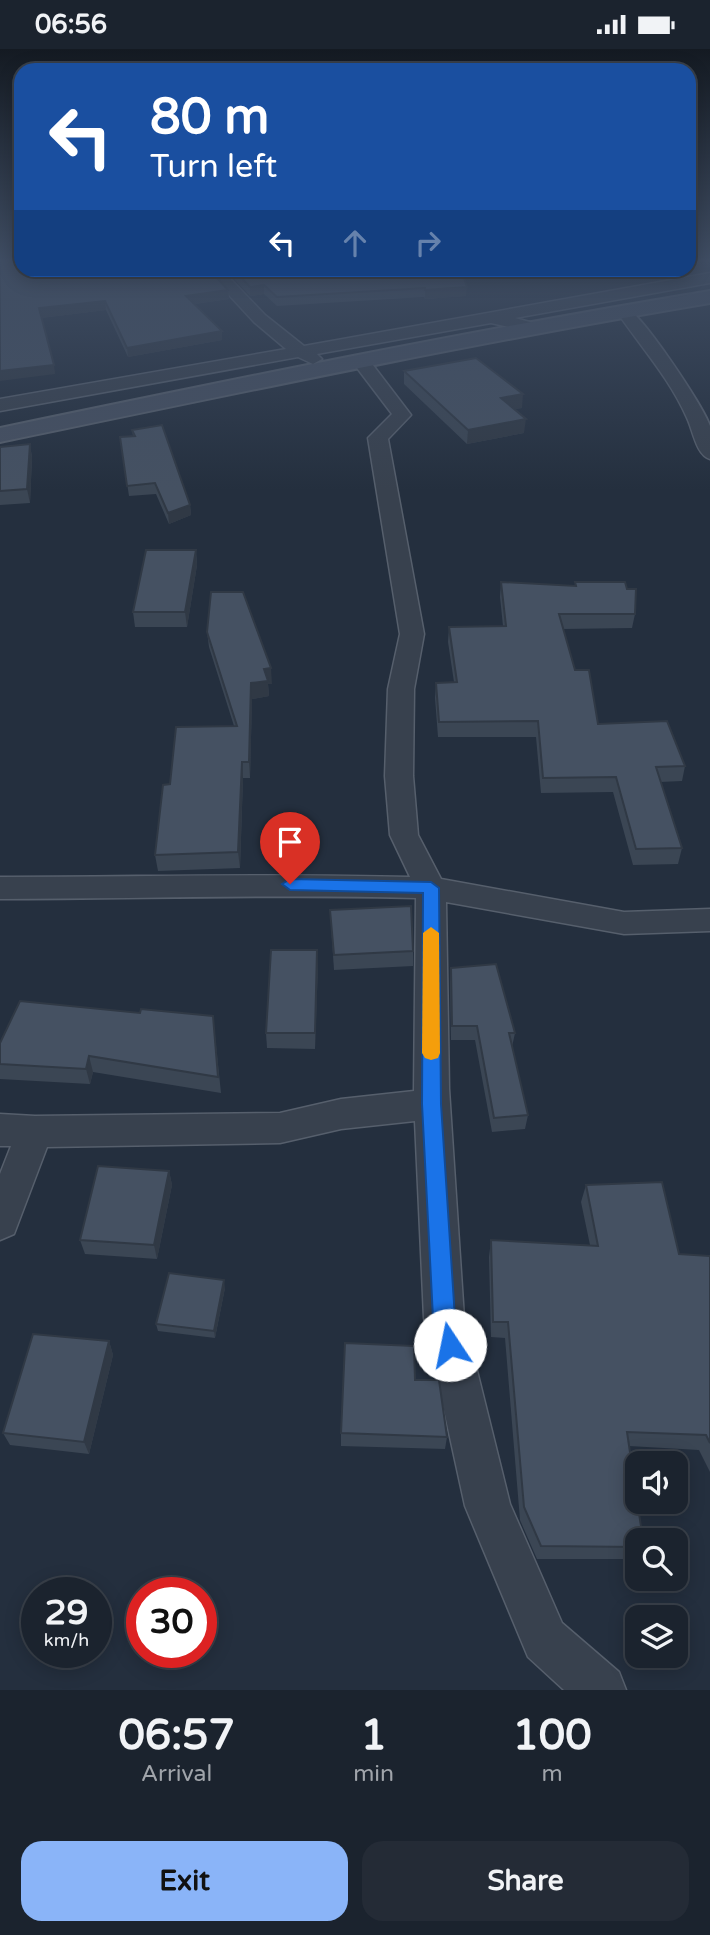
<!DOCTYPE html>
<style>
:root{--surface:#1b232e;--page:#242b36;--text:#f1f3f6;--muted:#a0a4aa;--line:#39404a;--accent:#8ab4f8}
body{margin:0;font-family:"Varela Round",sans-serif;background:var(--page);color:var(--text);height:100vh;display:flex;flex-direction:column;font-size:26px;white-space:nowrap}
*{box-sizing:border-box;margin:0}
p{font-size:23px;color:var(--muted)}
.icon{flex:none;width:38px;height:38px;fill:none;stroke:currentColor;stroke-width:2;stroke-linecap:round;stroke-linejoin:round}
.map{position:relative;height:1641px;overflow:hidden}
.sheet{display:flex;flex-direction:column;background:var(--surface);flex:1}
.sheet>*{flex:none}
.guide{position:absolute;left:14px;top:14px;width:682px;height:214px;border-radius:21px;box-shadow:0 4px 18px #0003,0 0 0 2px var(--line);background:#1a4fa0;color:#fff;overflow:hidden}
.controls{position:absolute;left:625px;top:1402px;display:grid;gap:14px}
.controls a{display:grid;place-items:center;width:63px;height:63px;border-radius:14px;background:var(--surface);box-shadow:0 4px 18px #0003,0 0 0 2px var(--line);font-size:35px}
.speed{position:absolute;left:21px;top:1528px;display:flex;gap:14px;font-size:35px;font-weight:700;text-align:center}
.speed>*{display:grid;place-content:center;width:91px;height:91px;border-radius:50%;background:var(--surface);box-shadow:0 4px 18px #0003,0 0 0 2px var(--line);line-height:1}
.speed small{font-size:18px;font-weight:400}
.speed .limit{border:10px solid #d22;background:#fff;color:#111}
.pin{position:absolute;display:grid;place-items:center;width:60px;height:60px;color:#fff;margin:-72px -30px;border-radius:50% 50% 50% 0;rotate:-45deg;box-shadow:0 0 7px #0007}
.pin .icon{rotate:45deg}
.me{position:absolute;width:77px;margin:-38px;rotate:349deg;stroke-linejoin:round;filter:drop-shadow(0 0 5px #0008)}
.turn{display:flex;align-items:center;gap:24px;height:147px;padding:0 21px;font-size:32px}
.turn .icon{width:91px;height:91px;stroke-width:2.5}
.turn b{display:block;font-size:49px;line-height:60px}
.lanes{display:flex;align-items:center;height:66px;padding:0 21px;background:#0003;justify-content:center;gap:35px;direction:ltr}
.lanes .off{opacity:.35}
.eta{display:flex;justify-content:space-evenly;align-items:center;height:119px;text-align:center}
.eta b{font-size:42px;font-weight:700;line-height:49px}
.primary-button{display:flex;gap:14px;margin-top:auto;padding:14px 21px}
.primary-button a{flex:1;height:80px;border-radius:21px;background:var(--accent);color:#111;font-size:28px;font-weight:700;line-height:80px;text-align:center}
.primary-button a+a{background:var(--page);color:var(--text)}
.status{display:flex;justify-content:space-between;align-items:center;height:49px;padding:0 35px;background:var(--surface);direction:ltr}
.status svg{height:19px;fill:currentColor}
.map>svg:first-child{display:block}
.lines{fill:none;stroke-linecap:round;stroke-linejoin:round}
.street-casing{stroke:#565f6c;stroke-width:3}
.secondary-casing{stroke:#565f6c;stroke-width:4}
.street{fill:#38414e;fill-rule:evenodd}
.secondary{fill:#465061;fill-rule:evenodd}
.wall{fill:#3b4654}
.shaded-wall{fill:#303945}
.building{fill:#455162;stroke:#303945;stroke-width:2}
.route{fill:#1a73e8;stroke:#114b97;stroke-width:2}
.slow{fill:#f59e0b}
</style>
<div class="status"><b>06:56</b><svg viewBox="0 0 49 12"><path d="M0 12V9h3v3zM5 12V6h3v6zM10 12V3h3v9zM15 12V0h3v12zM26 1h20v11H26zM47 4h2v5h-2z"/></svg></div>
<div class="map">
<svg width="710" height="1641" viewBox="0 0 710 1641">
<rect width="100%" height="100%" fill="#242f3e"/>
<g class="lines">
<g class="street-casing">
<g id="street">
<path d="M205,220H221L265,266L304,297L710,224V234L515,269L537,275L539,278L537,281L531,283L491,274L317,305L322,310L313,315L298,308L0,362V350L286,300L254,273Z"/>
<path d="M625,258C640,262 705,359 710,377C710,387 710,400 710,410C696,406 693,381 687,369C670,330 641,298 617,263Z"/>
<path d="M360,306L366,307L411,366L388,390L424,585L414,640L413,727L418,786L441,830L624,863L710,860V882L624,885L446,853L449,1040L464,1269L510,1455L562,1574L619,1623L626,1641H564L528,1608L465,1457L424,1269L415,1072L341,1080L280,1094L47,1098L14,1185L0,1191V1125L11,1097H0V1065L35,1067L280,1064L341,1050L414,1042L416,849C277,845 139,850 0,850V828C137,828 273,824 410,828L390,786L385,727L388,640L400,585L368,389L392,365L351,311Z"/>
</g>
</g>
<g class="secondary-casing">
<path id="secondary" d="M710,242V254C472,294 236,344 0,393V379C236,330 472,281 710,242Z"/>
</g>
<use href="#street" class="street"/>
<use href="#secondary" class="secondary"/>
</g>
<g class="wall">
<path d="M0,212L228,241L229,250L195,255L222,282V291L128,308L106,261L41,269L55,325Z"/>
<path d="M225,220H461L466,247L425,250L424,248L277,257L264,245L250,247Z"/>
<path d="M404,322L522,359L514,360L524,384L467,395L404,335Z"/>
<path d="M132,381L190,456L191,466L169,475L156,445L129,447L120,388L133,387Z"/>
<path d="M30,395L32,409L30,454L0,456V398Z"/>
<path d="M196,501L197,516L187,578H135L133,563Z"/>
<path d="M501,533L575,537V533L635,565L632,579L563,580L575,621L598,675L685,717L682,732L660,733L682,799L678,815L633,816L613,743L541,744L536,688H438L435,649L436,634L454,633L448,593L449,578L503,577L500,548Z"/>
<path d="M207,583L272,635H268L269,647L252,650L250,729H243L240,819L158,822L155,806L170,735L234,677L209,598Z"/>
<path d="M330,861L413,902V917L334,921Z"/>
<path d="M318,916L315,1000L267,999L266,984Z"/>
<path d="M451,919L515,984L512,998L528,1066L525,1080L492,1083L475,991H451L450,933Z"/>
<path d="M140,964L213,967L221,1044L93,1023L90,1035L0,1030V994Z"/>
<path d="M169,1122L172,1136L157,1210L85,1205L80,1191Z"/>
<path d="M586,1136L679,1205L710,1207V1423L699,1401L629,1397L637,1491V1510H537L520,1471L505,1289L491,1288L489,1208L491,1191L590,1196L581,1153Z"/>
<path d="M225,1239L215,1289L158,1282L156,1275Z"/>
<path d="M109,1292L113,1306L89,1405L10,1396L3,1384Z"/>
<path d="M341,1384L447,1388L445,1400L341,1397Z"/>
</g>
<g class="shaded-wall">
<path d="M264,236V245L250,247V238Z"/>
<path d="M467,238L466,247L425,250V241Z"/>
<path d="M228,241L229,250L187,256L186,247Z"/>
<path d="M105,252L106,261L41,269L39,259Z"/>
<path d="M222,282V291L128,308L127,299Z"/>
<path d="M54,316L55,325L0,332V322Z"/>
<path d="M523,345L522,359L500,362L501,349Z"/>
<path d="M526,370L524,384L467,395L468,381Z"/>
<path d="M30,395L32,409L30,454L27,440Z"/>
<path d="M190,456L191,466L169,475L168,464Z"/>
<path d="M196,501L197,516L187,578L185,563Z"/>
<path d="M271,619L272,635H268L269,647L252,650L250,729L249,713L251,634L264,620Z"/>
<path d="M242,713L243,729L240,819L238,803Z"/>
<path d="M317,901L318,916L315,1000V984Z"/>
<path d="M89,1007L93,1023L90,1035L86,1020Z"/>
<path d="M169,1122L172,1136L157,1210L154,1196Z"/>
<path d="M224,1231L225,1239L215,1289L214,1282Z"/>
<path d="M109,1292L113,1306L89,1405L84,1393Z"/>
</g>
<g class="building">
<path d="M0,212H21V220H209L228,241L186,247L222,282L127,299L105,252L39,259L54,316L0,322Z"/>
<path d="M233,220H461L467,238L425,241V239L277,248L264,236L250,238Z"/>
<path d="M476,309L523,345L501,349L526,370L468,381L404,322Z"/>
<path d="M162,376L190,456L168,464L155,434L127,437L120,388L135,387L132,381Z"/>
<path d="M30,395L27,440L0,442V398Z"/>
<path d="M146,501H196L185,563H133Z"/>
<path d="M501,533L576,537L575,533H625L627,540H636L635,565H559L575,621H589L598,675L667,672L685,717L656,718L682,799L636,800L616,728L543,729L538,672L439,673L436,634L457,633L449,578L506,577Z"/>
<path d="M211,543H243L271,619L264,620L268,632L251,634L249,713H242L238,803L155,806L163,736L170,735L176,678L237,677L207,583Z"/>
<path d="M411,857L413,902L334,906L330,861Z"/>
<path d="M271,901H317L315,984H266Z"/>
<path d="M496,915L515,984H509L528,1066L494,1069L477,977H452L451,919Z"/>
<path d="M20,952L140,964L141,960L213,967L218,1028L89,1007L86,1020L0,1015V994Z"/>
<path d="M98,1117L169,1122L154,1196L80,1191Z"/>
<path d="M662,1133L679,1205L710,1207V1394L706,1386L627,1383L643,1491H637V1498L541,1497L524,1458L508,1273H493L491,1191L598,1197L586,1136Z"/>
<path d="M169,1224L224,1231L214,1282L156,1275Z"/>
<path d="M33,1285L109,1292L84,1393L3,1384Z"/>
<path d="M345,1294L414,1297L415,1331H439L447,1388L341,1384Z"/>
</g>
<linearGradient id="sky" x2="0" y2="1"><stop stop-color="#141a22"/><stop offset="0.48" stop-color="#3f4d63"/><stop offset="1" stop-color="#3f4d63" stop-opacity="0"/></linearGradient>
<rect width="710" height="441" fill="url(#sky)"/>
<path class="route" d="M290,830L431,833L439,839L441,1055L455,1269L461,1296L458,1303L450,1306L442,1303L433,1269L422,1055L423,844L290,841L282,835Z"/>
<path class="slow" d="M431,878L439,884L440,1004L438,1009L431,1011L425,1009L422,1004L423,884Z"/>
</svg>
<div class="controls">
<a><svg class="icon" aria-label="sound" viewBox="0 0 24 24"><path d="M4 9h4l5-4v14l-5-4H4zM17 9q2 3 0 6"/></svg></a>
<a><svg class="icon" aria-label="search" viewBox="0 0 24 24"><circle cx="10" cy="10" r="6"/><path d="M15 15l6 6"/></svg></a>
<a><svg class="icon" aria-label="layers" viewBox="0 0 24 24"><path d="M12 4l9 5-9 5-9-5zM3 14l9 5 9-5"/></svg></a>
</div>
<div class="speed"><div>29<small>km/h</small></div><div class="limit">30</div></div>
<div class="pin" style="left:290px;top:835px;background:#d93025"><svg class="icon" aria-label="arrive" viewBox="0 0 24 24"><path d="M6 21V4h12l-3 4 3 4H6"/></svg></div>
<svg class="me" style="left:450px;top:1296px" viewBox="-20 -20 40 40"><circle r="19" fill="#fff"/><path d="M0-13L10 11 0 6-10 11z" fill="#1a73e8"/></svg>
<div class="guide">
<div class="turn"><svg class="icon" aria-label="left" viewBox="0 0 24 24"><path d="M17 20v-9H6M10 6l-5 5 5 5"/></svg><div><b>80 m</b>Turn left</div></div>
<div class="lanes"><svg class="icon" aria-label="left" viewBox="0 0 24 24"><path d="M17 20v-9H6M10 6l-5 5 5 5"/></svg><svg class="icon off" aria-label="ahead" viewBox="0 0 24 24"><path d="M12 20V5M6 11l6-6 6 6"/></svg><svg class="icon off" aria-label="right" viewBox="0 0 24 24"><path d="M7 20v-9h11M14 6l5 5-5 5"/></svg></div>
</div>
</div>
<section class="sheet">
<div class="eta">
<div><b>06:57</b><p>Arrival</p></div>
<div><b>1</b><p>min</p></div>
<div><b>100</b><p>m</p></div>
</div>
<div class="primary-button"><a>Exit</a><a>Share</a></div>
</section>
